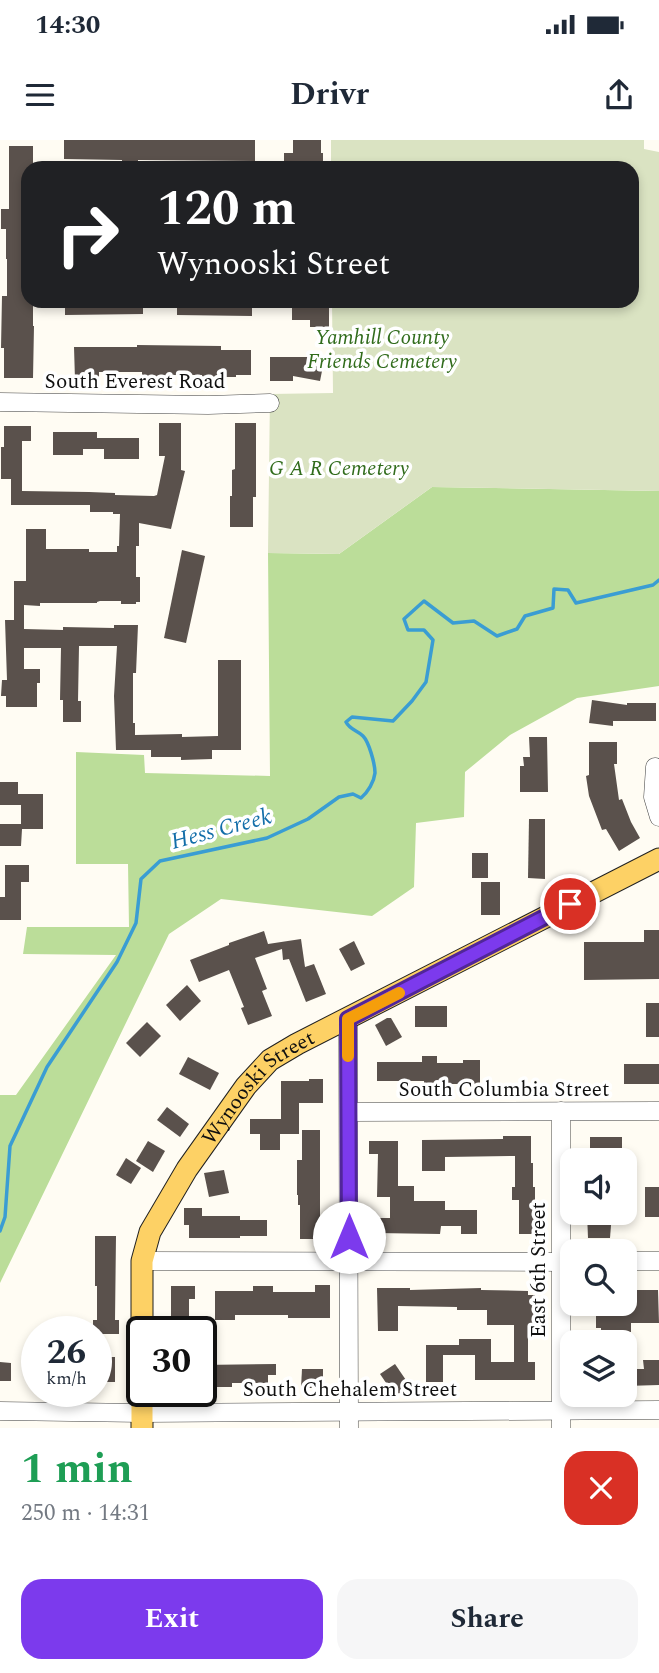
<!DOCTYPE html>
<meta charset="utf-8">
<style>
:root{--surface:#fff;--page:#f6f6f7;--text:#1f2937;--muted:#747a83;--accent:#7c3aed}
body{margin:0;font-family:Spectral,serif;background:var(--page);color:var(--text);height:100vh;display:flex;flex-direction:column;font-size:26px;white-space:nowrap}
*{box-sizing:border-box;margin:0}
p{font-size:23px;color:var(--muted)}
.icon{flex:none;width:38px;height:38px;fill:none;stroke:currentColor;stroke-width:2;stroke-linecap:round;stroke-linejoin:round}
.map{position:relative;height:1288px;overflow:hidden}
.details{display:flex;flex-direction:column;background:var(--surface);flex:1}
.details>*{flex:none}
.top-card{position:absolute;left:21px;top:21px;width:618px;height:147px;border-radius:21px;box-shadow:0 4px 10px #0003;background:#202124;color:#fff;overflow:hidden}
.fabs{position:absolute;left:560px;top:1008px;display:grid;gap:14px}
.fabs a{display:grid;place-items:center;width:77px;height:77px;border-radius:14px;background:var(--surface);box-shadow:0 4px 10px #0003;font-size:35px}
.speed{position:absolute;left:21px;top:1176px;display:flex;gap:14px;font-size:35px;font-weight:700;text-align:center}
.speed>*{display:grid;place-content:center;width:91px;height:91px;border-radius:50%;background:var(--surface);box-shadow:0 4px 10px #0003;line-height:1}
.speed small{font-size:18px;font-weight:400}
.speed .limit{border:4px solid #111;border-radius:10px;background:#fff;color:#111}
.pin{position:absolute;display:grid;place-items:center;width:60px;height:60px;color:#fff;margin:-30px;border:4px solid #fff;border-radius:50%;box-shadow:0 2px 7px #0007}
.me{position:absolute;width:77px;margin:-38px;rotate:0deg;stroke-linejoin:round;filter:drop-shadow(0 0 5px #0008)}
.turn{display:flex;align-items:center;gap:24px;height:147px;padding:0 21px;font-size:32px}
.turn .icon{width:91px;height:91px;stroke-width:2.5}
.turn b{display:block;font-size:49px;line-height:60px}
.round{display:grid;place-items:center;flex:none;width:74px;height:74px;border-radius:21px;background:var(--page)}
.summary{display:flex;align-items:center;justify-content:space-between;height:119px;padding:0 21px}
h1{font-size:42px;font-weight:700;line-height:52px;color:#1e9e55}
.cta{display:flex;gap:14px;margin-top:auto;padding:14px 21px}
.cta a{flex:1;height:80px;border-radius:21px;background:var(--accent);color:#fff;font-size:28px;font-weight:700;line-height:80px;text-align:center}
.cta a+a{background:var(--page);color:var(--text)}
.status{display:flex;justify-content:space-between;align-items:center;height:49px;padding:0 35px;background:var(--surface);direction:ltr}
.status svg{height:19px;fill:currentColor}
header{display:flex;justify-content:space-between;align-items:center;height:91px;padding:0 21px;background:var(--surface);font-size:32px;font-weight:700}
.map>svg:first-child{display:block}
.forest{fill:#bd9}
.cemetery{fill:#dae3c2}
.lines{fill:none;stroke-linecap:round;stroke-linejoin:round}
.stream{stroke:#3a9dd3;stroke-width:3.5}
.building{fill:#5a514c}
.minor-casing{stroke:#434343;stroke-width:19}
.major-casing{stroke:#212121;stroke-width:23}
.minor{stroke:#fff;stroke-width:18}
.major{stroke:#fdd165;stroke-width:21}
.route-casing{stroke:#51269a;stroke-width:18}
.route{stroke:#7c3aed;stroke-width:12}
.slow{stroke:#f59e0b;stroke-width:12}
.labels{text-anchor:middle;stroke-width:7;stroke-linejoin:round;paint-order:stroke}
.park-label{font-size:21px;font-style:italic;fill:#316c1c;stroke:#fff}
.street-label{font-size:21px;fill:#101010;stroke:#fff}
.water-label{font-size:23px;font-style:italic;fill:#136ea9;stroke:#fff}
</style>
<div class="status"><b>14:30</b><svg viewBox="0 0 49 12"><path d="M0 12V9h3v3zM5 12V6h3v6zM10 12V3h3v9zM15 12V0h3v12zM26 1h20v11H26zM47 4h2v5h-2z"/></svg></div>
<header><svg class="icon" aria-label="menu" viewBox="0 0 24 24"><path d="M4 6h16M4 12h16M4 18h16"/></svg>Drivr<svg class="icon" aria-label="share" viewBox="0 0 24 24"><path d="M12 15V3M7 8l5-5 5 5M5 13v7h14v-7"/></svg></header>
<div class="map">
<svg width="659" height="1288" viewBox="0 0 659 1288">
<rect width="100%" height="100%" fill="#fffcf3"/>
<path class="forest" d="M432,347L659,351V546L577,558L510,595L465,632L464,677L416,683L414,747L372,776L221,759L169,794L0,1143V955H16L116,815L23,814L27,787H129L128,724H76V612L144,615L145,633L270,636L268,413L339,414Z"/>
<path class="cemetery" d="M331,0H644V9L659,12V351L432,347L339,414L268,413L270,254L333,253L332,161H632V28H331Z"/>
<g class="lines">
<path class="stream" d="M0,1091L5,1077L10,1006L47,927L117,822L136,783L141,739L160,721L267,698L308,679L339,657L353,654L361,658C368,652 374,642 375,633C375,624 369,602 363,596C357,590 350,590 346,582L352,577L393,581L412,561L426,542L433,500L424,490H408L404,479L424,461L453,483L474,481L497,496L517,489L525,476L553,468L554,449L568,450L576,463L653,445L659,440"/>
</g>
<g class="building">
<path d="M64,0H255V21L138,20V22H122V20L64,19Z"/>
<path d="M293,0H321V13H323V28H284V13H293Z"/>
<path d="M9,6H33V28H28V161H33V186H34L33,238H4V208H1L2,156H7V119H6V89H1V69H9Z"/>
<path d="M65,161H143V174L65,175Z"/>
<path d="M177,161H252V176L177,175Z"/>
<path d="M292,161H329V187H310V180H292Z"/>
<path d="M137,205L221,206V210H251V235H236V237H202V235H174V238H160V241H142V232H99V237H88V240H75L74,207H137Z"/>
<path d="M309,213L325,216L320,241L293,236V241H270V217H309Z"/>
<path d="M159,283H181V330L185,331L171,389L139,383V406H136V437H140V462H136V464H121V461H100L97,462V463H40V466L24,465V489L63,490V487L114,488V485H138L136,533H133V583H135V595L182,594V597L218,596V520H241V610H212V619L181,620V617H151V610H116L114,556L117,506H79L78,561H81V582H63V560H60L61,508H24V529H40V543H37V567H6V556H1L2,540H7L5,480H14V441H26V389H46V409H89V412H117V406H119L120,374H113V372H90V365H11V339H1V307H4V286H31V301H22V351L89,352L115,353V355L154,356L157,355L165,316H159Z"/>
<path d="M235,283H256V357H253V387H230V356H232V330L235,329Z"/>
<path d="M53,292H97V298H139V319H104V309H83V315H53Z"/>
<path d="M182,410L205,416L186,503L164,498Z"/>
<path d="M592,560L627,565V563H656V581H613V586L589,583Z"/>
<path d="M529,597H547L548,652H520V626H524L523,617H530Z"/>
<path d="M589,602H617V624H614L619,660L622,659L631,682L640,698L619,711L606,689L602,690L589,656L586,636L589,635Z"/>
<path d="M0,642H18V654H43V689H22L21,706H0V684H21V665H0Z"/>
<path d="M529,679H545V739L528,738Z"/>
<rect x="472" y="713" width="16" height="25"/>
<path d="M5,725H29V742H21V780H0V757H5Z"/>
<rect x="481" y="742" width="19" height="33"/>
<path d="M644,790H659V839L584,840V802H644Z"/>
<path d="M264,791L268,804L301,799L305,827L314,824L326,854L306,862L289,819L283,820L282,809L255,818L267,849L262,851L272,876L248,885L241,868L244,867L229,830L199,842L190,820L229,805V803Z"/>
<path d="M354,801L365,824L351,831L339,809Z"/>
<path d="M187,845L201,861L180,881L166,865Z"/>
<rect x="646" y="863" width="13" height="34"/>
<rect x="415" y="866" width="32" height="21"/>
<path d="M387,878H391L402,897L386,906L375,885Z"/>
<path d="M147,882L161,896L140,917L126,903Z"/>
<path d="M422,916H437V923H463V920H480V944H446V947H424V941H377V922H422Z"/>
<path d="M188,917L219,933L210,950L179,934Z"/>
<rect x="624" y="924" width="35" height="20"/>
<path d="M309,939H323V963H299V994H280V1010H260V994H250V979H281V941H309Z"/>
<path d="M167,967L189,984L180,997L157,980Z"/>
<path d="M302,990H320V1099H300V1065H298V1055H297V1020H302Z"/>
<path d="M503,996H531V1023H533V1047H535V1094H519V1060H512V1047H515V1016L445,1017V1031H422V1000L503,999Z"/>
<rect x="590" y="997" width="32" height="15"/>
<path d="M148,1001L165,1011L153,1032L136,1021Z"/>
<path d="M369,1001H398V1046H414V1061H445V1070H477V1094H461V1086H441L440,1094L376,1093V1078H390V1057H377L378,1014H369Z"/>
<path d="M126,1018L141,1028L131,1044L116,1035Z"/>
<path d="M224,1030L229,1053L209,1057L204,1033Z"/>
<rect x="645" y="1047" width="14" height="30"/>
<path d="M184,1068H202V1076H240V1080H267V1096H240V1098H189V1085H184Z"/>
<path d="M587,1073H612L610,1098H588Z"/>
<path d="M95,1096H116L115,1180H119V1194H96V1192H93V1180H97V1146H95Z"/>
<path d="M315,1145H330V1178H288V1175H235V1180H215V1151H253V1146H273V1152H315Z"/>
<path d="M171,1146H195V1159H189V1179H171Z"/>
<path d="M377,1148H410V1150L481,1148V1150L528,1151V1155H535V1193H528V1222H535V1240H475V1215H443V1242H426V1205H459V1199H491V1222H514V1185H487V1170H457V1167L398,1166V1191H378Z"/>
<path d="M625,1150H658L659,1183H631V1192H618V1202H601V1188H596V1164H625Z"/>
<rect x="96" y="1217" width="19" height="25"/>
<path d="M643,1220H659V1245L625,1246V1229H644Z"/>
<path d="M0,1222L11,1223V1241H0Z"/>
<path d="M276,1224V1235H268V1243H232V1247H201V1225Z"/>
<path d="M395,1224L410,1246L395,1256L380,1234Z"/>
<path d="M302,1229H323V1248H301Z"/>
</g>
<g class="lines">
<g class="minor-casing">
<g id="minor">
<path d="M0,262L208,265L270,263"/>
<path d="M655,627L653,657L659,677"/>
<path d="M348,879L349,1288"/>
<path d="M561,971V1288"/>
<path d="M349,972L659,971"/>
<path d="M142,1121L572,1122"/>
<path d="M625,1121H659"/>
<path d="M0,1271L142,1273L659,1270"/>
</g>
</g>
<g class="major-casing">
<g id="major">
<path id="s1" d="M142,1288V1121L150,1092L187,1029L246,946L270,920L297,904L659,719"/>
</g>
</g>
<use href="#minor" class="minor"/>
<use href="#major" class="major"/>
</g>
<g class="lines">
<g class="route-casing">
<path id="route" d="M349,1097L348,879L570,764"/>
</g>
<use href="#route" class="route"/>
<path class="slow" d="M348,916V879L399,853"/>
</g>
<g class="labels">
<g class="park-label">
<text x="382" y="204">Yamhill County<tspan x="382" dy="24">Friends Cemetery</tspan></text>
<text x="339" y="335">G A R Cemetery</text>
</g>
<g class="street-label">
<text x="135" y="248">South Everest Road</text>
<text x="504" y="956">South Columbia Street</text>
<text dy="7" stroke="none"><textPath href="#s1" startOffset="380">Wynooski Street</textPath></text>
<text transform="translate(538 1130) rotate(-90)" y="7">East 6th Street</text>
<text x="350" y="1256">South Chehalem Street</text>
</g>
<g class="water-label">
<text transform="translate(221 688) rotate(-15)" y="8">Hess Creek</text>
</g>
</g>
</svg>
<div class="fabs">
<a><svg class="icon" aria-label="sound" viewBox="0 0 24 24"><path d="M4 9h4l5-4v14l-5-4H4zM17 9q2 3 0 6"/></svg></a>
<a><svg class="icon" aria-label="search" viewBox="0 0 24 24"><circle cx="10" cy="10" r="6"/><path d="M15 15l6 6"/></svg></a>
<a><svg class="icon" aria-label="layers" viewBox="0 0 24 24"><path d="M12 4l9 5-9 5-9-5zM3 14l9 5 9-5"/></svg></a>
</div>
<div class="speed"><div>26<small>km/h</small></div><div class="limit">30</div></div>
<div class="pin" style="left:570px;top:764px;background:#d93025"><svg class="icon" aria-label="arrive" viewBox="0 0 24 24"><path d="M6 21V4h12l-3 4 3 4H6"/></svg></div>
<svg class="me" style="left:349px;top:1097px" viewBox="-20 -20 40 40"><circle r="19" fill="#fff"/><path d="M0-13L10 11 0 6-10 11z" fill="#7c3aed"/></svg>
<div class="top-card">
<div class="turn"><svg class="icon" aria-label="right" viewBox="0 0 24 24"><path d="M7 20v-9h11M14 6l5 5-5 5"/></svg><div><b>120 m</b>Wynooski Street</div></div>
</div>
</div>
<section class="details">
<div class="summary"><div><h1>1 min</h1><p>250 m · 14:31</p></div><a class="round" style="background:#d93025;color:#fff"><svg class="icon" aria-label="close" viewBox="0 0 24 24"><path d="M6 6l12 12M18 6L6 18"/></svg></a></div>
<div class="cta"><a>Exit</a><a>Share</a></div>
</section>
